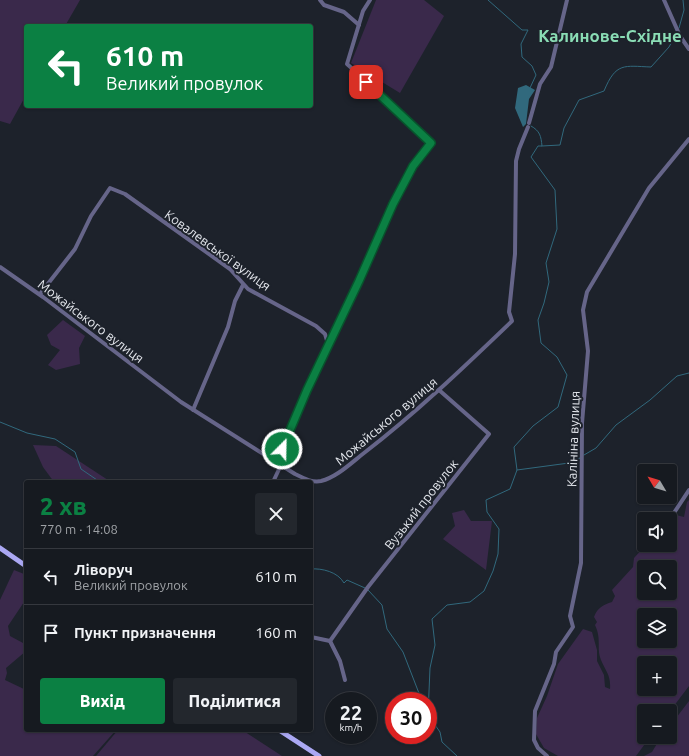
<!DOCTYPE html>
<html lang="uk">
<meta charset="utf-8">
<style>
:root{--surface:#161a20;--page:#23272d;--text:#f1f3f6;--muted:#9ea1a5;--line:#35383e;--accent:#0b8043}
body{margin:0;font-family:Ubuntu,sans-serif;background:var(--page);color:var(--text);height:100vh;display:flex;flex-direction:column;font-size:15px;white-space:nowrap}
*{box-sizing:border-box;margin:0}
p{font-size:13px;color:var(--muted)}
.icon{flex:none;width:22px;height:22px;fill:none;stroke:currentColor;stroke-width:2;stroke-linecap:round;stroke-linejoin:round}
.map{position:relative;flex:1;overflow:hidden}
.details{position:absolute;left:24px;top:480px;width:289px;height:252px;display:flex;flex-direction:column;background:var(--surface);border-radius:4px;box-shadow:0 1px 3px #0004,0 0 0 1px var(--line)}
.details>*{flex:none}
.guide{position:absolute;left:24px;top:24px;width:289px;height:84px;border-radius:4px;box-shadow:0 1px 3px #0004,0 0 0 1px var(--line);background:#0b8043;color:#fff;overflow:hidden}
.needle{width:26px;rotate:308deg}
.tools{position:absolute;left:637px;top:464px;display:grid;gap:8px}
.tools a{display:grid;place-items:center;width:40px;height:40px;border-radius:4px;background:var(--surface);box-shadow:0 1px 3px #0004,0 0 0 1px var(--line);font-size:20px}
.speed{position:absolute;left:325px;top:692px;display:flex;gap:8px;font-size:20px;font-weight:700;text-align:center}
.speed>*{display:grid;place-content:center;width:52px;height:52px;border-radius:50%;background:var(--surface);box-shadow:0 1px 3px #0004,0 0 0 1px var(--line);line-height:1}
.speed small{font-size:10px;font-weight:400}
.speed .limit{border:6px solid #d22;background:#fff;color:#111}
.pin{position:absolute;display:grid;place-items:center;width:34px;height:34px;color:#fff;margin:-17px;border-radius:8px;box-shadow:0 2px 6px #0006}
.me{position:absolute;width:44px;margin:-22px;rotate:23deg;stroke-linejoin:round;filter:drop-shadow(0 0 3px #0008)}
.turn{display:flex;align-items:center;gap:14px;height:84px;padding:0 16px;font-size:18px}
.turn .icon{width:52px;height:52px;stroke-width:2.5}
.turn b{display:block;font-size:28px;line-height:34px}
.round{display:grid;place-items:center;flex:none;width:42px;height:42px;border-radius:4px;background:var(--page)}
.summary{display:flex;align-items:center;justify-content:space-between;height:68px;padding:0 16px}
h1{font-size:24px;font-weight:800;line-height:30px;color:var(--accent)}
.cta{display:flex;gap:8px;margin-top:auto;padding:8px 16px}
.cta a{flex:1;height:46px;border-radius:4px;background:var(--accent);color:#fff;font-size:16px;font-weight:800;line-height:46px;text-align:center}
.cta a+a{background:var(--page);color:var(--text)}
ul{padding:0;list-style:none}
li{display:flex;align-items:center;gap:12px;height:56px;padding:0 16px;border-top:1px solid var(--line)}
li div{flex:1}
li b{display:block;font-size:15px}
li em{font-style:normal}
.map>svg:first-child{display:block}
.green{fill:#3a294b;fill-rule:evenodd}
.water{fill:#31697d}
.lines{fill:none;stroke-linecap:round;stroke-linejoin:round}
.stream{stroke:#31697d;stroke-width:1}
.minor{stroke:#666589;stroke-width:4}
.major{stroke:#aba8f3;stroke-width:5}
.route-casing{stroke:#07532c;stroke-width:10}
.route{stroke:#0b8043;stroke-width:7}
.labels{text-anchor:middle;stroke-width:4;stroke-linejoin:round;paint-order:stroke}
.street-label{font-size:13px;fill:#e3e6ec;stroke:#1d222b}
.district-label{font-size:17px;font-weight:bold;fill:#8addb5;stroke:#1d222b}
</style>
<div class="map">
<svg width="689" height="756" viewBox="0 0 689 756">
<rect width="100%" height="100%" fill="#1d222b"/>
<g class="green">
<path d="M0,0H80L65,26H26V95L10,124L0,121Z"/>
<path d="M376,0H424L444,16L400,93L351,63Z"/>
<path d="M63,320L85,336L79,348L80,364L56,370L48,365L60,350L51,345L47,335Z"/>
<path d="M33,445L56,446L111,482H54L43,467Z"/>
<path d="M689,500V686L670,711H644V737H650L636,756H558L544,748L536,734L537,718L547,696L558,664L583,629L592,632L597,650V661L604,675L605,687L610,689C611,675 606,672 601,660C596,648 602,640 595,625L597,622L594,617C598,607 603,605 612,602L615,596L612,590L633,567L634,558L646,545H670V528L676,515L684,517L687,502ZM644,567H670V593H644ZM644,615H670V641H644ZM644,663H670V689H644Z"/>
<path d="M464,510L471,521H492L486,570L443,539L455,526L452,513Z"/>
<path d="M14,570L24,574L26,578V599L8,626L10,636L23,643H26V651L6,668L7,673L5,680L26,690V730H116L93,756H0V600Z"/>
<path d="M689,701V756H644L652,752L661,737H670V726Z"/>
<path d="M118,730H242L282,756H96Z"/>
</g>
<path class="water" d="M526,85L535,90L529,99L526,124L523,127L515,108L518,88Z"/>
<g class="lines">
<g class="stream">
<path d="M488,0L522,30H528L521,44L522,57L532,66L536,75L530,88"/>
<path d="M679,28L684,10L683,0"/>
<path d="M542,146L560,145L564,128L579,100L604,91C616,62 624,66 651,67L669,47L676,34"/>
<path d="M0,422L27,433L55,439L75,452L81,469L100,482"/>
<path d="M584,455L596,448L616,425L650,400L677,376L689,373"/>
<path d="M517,470L569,463L580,458"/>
<path d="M311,569C322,568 338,572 344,583L347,580L365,588"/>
<path d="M368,590L382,605L387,629L403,652L422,701"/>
<path d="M457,756L442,742L440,732L428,715L430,668L435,645L432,619L447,605L470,602L484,591L493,571L498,554L499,529L487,512L486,500L510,489L517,470L514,447L533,426L558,407L567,375L557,357L541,343L538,320L544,303L549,282L546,263L557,229L555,190L531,157L538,146H542C541,136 540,131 531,126"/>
</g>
<g class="minor">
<path d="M320,0L324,5L344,12L359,25"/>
<path d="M664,0L680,36L689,49"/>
<path d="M529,123L540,84L551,67L567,0"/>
<path d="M0,267L43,297L181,402L295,474C303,478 312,483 321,481C337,477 351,463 364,453C416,413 464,367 512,321L509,312L515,254L516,161L519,149L528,127"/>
<path d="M40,294L75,249L91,216L110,188L125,194L230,269L248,289L316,326L325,334L328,344"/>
<path d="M193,410L228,327L235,301L243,285"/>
<path d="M277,461L307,390L359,281L393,204L413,166L431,143L396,108L347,64L363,11L370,0"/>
<path d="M273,482L281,465"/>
<path d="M670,519L689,490"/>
<path d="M311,637L330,641L368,587L489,434L439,390"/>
<path d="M330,641L340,661L345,680"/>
<path d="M547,756L538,748L534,740L535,711L554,664L556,652L573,627L570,616L581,563L582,423L588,351L583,310L587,292L649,188L689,139"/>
</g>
<g class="major">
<path d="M0,548L26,566"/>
<path d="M279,730L319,756"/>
</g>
</g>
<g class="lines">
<g class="route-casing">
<path id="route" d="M282,449L307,390L359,281L393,204L413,166L431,143L366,82"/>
</g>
<use href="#route" class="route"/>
</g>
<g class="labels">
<g class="street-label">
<text transform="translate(218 250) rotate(36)" y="5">Ковалевської вулиця</text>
<text transform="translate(91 321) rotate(37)" y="5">Можайського вулиця</text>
<text transform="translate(386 421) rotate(-40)" y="5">Можайського вулиця</text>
<text transform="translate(573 439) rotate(-88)" y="5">Калініна вулиця</text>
<text transform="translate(421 504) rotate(-52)" y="5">Вузький провулок</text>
</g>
<g class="district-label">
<text x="610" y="42">Калинове-Східне</text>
</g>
</g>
</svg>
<div class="tools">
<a><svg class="needle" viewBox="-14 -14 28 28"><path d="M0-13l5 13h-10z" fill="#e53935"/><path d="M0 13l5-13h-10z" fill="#9ea1a5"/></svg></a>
<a><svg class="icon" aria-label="sound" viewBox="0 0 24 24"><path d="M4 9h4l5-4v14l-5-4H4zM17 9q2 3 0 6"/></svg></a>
<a><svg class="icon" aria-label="search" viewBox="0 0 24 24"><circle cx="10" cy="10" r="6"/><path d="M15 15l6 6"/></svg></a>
<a><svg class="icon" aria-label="layers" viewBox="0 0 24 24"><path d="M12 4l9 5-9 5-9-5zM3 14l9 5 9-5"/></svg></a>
<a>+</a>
<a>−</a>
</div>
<div class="speed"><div>22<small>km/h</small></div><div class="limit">30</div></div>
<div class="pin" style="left:366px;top:82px;background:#d93025"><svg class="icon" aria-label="arrive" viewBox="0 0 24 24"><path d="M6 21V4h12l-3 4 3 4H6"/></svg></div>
<svg class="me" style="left:282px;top:449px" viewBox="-20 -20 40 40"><circle r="17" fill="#0b8043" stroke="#fff" stroke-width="3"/><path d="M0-11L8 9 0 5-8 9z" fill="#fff"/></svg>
<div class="guide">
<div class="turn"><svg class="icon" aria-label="left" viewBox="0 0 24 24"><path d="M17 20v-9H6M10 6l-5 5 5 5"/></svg><div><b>610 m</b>Великий провулок</div></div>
</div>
<section class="details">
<div class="summary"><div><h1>2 хв</h1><p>770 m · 14:08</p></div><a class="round"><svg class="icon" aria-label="close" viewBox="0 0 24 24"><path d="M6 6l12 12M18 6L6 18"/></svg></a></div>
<ul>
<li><svg class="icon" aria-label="left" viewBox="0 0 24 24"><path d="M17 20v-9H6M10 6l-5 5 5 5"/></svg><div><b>Ліворуч</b><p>Великий провулок</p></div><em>610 m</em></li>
<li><svg class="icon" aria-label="arrive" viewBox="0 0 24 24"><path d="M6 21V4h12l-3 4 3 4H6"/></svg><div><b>Пункт призначення</b></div><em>160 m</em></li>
</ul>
<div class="cta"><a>Вихід</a><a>Поділитися</a></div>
</section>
</div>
